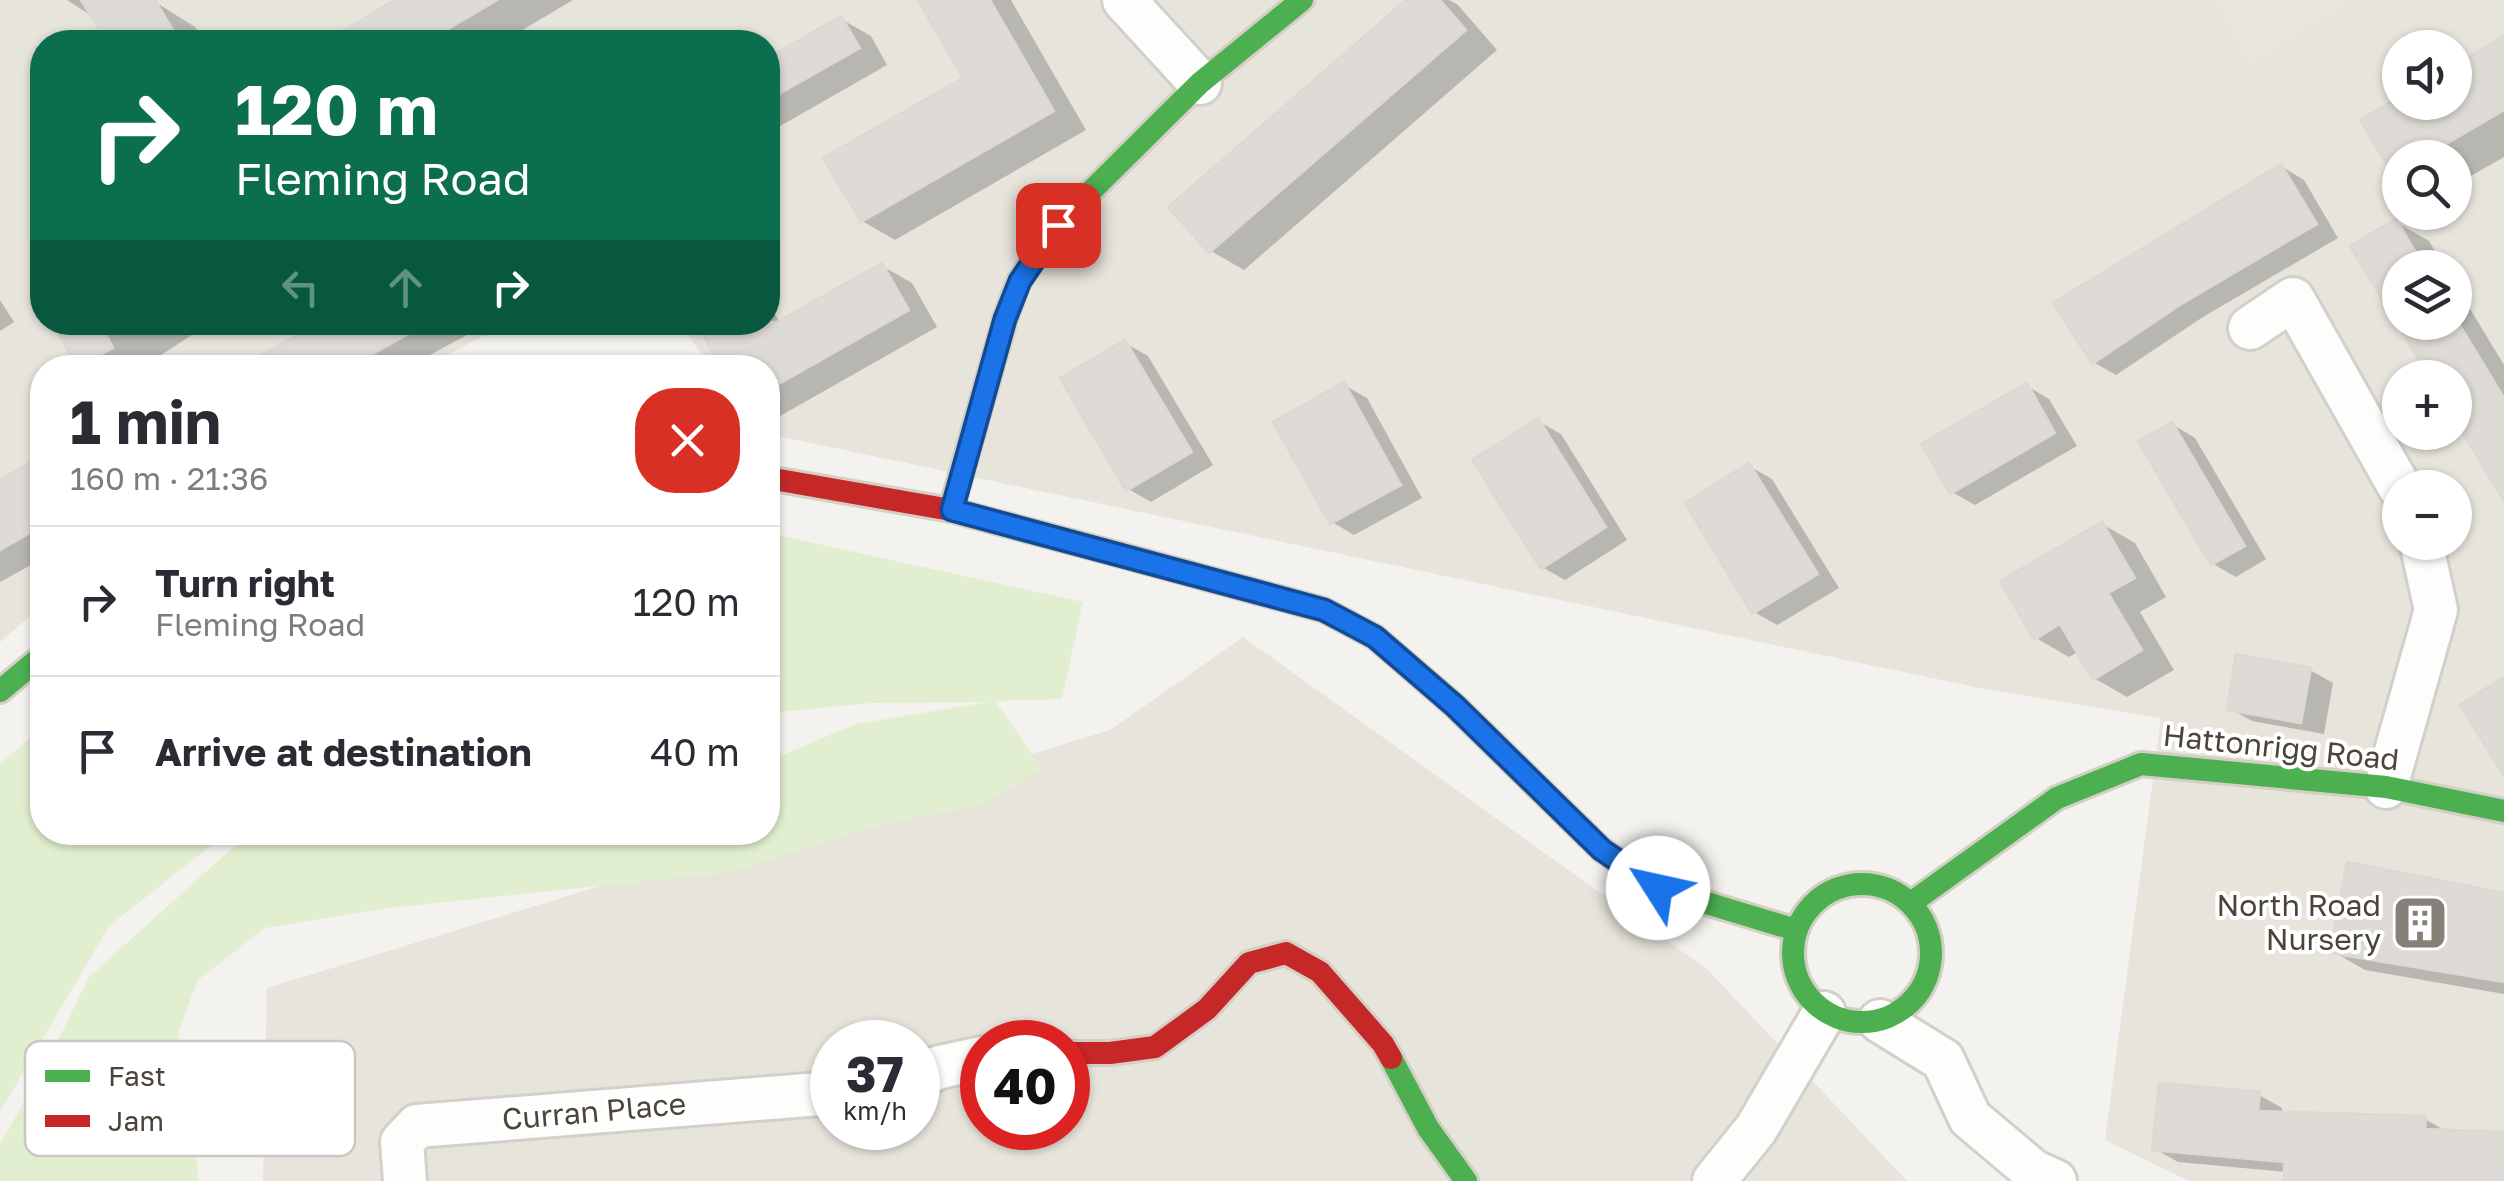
<!DOCTYPE html>
<meta charset="utf-8">
<style>
:root{--surface:#fff;--page:#f2f2f3;--text:#2b2b33;--muted:#7c7c81;--line:#e1e1e2}
body{margin:0;font-family:"Golos Text",sans-serif;background:var(--page);color:var(--text);height:100vh;display:flex;flex-direction:column;font-size:38px;white-space:nowrap}
*{box-sizing:border-box;margin:0}
p{font-size:32px;color:var(--muted)}
.icon{flex:none;width:55px;height:55px;fill:none;stroke:currentColor;stroke-width:2;stroke-linecap:round;stroke-linejoin:round}
.map{position:relative;flex:1;overflow:hidden}
.sheet{position:absolute;left:30px;top:355px;width:750px;height:490px;display:flex;flex-direction:column;background:var(--surface);border-radius:40px;box-shadow:0 2px 8px #0004}
.sheet>*{flex:none}
.guide{position:absolute;left:30px;top:30px;width:750px;height:305px;border-radius:40px;box-shadow:0 2px 8px #0004;background:#0b6e4f;color:#fff;overflow:hidden}
.buttons{position:absolute;left:2382px;top:30px;display:grid;gap:20px}
.buttons a{display:grid;place-items:center;width:90px;height:90px;border-radius:50%;background:var(--surface);box-shadow:0 2px 8px #0004;font-size:50px}
.speed{position:absolute;left:810px;top:1020px;display:flex;gap:20px;font-size:50px;font-weight:700;text-align:center}
.speed>*{display:grid;place-content:center;width:130px;height:130px;border-radius:50%;background:var(--surface);box-shadow:0 2px 8px #0004;line-height:1}
.speed small{font-size:25px;font-weight:400}
.speed .limit{border:15px solid #d22;background:#fff;color:#111}
.pin{position:absolute;display:grid;place-items:center;width:85px;height:85px;color:#fff;margin:-42px;border-radius:20px;box-shadow:0 5px 15px #0006}
.me{position:absolute;width:110px;margin:-55px;rotate:305deg;stroke-linejoin:round;filter:drop-shadow(0 0 8px #0008)}
.turn{display:flex;align-items:center;gap:35px;height:210px;padding:0 40px;font-size:45px}
.turn .icon{width:130px;height:130px;stroke-width:2.5}
.turn b{display:block;font-size:70px;line-height:85px}
.lanes{display:flex;align-items:center;height:95px;padding:0 40px;background:#0003;justify-content:center;gap:50px;direction:ltr}
.lanes .off{opacity:.35}
.round{display:grid;place-items:center;flex:none;width:105px;height:105px;border-radius:40px;background:var(--page)}
.overview{display:flex;align-items:center;justify-content:space-between;height:170px;padding:0 40px}
h1{font-size:60px;font-weight:700;line-height:75px}
ul{padding:0;list-style:none}
li{display:flex;align-items:center;gap:30px;height:150px;padding:0 40px;border-top:2px solid var(--line)}
li div{flex:1}
li b{display:block;font-size:38px}
li em{font-style:normal}
.map>svg:first-child{display:block}
.residential{fill:#e7e4dc;fill-rule:evenodd}
.education{fill:#eae5da}
.green{fill:#e1eecf}
.shadow{fill:#0003}
.building{fill:#dedbd6;stroke:#dcd9d4;stroke-width:2.5}
.lines{fill:none;stroke-linecap:round;stroke-linejoin:round}
.street-casing{stroke:#d2d0cb;stroke-width:48}
.fast-casing{stroke:#d3cfc5;stroke-width:28}
.jam-casing{stroke:#d3cfc5;stroke-width:28}
.street{stroke:#fdfdfc;stroke-width:42}
.fast{stroke:#4caf50;stroke-width:22}
.jam{stroke:#c62828;stroke-width:22}
.route-casing{stroke:#114b97;stroke-width:25}
.route{stroke:#1a73e8;stroke-width:18}
.labels{text-anchor:middle;stroke-width:8;stroke-linejoin:round;paint-order:stroke}
.street-label{font-size:30px;fill:#4b4439;stroke:#fff}
.poi-label{font-size:30px;fill:#4b4439;stroke:#fff;text-anchor:end}
.key{fill:#fff;stroke:#c9c7c4;stroke-width:2.5}
.key-label{font-size:28px;fill:#4b4439}
</style>
<div class="map">
<svg width="2504" height="1181" viewBox="0 0 2504 1181">
<rect width="100%" height="100%" fill="#f4f2ee"/>
<g class="residential">
<path d="M0,0H2504V1181H2189L2105,1140L2161,718L1975,687L768,434V368L711,367L679,323L768,322V42H42V322L506,323L426,367L42,368V606L0,642ZM2400,48H2455V102H2400ZM2400,158H2455V212H2400ZM2400,268H2455V322H2400ZM2400,378H2455V432H2400ZM2400,488H2455V542H2400Z"/>
<path d="M1243,637L1708,970L1907,1181H263L267,988L1110,730ZM832,1042H918V1128H832ZM982,1042H1068V1128H982Z"/>
</g>
<path class="education" d="M2212,0H2355L2250,66Z"/>
<g class="green">
<path d="M768,533L1083,602L1062,699L995,701L1043,769L982,805L884,824L726,873L388,908L265,928L198,980L178,1032L199,1181H0V1144L49,1059L89,977L240,841L258,832H768V761L856,724L988,702L872,703L768,713Z"/>
<path d="M42,728V832L227,833L109,926L0,1112V764Z"/>
</g>
<g class="shadow">
<path d="M67,0H152L195,27L204,42H109L95,18Z"/>
<path d="M400,0H573L502,42H329Z"/>
<path d="M921,0H1011L1086,130L895,240L862,221L966,79Z"/>
<path d="M1409,0H1449L1458,5L1497,50L1244,270L1211,251L1172,207Z"/>
<path d="M841,19L871,36L887,65L768,133V61Z"/>
<path d="M2504,39V157L2455,185V158H2400V175L2395,172L2400,99V102H2455V67Z"/>
<path d="M2281,166L2304,180L2338,238L2203,317L2116,375L2093,362Z"/>
<path d="M2396,222L2429,241L2445,268H2400V322H2455V284L2504,365V496L2455,415V378H2433L2354,247Z"/>
<path d="M882,266L912,283L937,327L773,420L768,417V301L780,323Z"/>
<path d="M42,271V298L31,277Z"/>
<path d="M0,300L14,322L0,331Z"/>
<path d="M55,322H212L150,362L153,368H79Z"/>
<path d="M329,322H511L486,336L476,330L406,368H245Z"/>
<path d="M1125,343L1148,356L1213,465L1151,502L1128,489Z"/>
<path d="M1344,385L1367,398L1422,498L1354,535L1332,522Z"/>
<path d="M2027,386L2049,399L2077,446L1975,505L1952,492Z"/>
<path d="M1538,421L1561,434L1627,540L1565,580L1542,567Z"/>
<path d="M2172,424L2195,438L2266,559L2236,577L2213,564Z"/>
<path d="M42,459V559L0,582V483Z"/>
<path d="M1749,466L1772,479L1839,588L1777,625L1754,612Z"/>
<path d="M2102,524L2135,543L2166,597L2140,612L2174,670L2127,697L2094,678L2079,651L2069,657L2036,638Z"/>
<path d="M2310,670L2333,683L2324,734L2252,721L2229,708Z"/>
<path d="M2504,896V994L2365,970L2332,951Z"/>
<path d="M2259,1095L2282,1108V1115L2425,1119L2449,1133L2504,1135V1181H2288L2287,1172L2178,1162L2155,1149Z"/>
</g>
<g class="building">
<path d="M81,0H155L180,42H107Z"/>
<path d="M395,0H497L426,42H324Z"/>
<path d="M918,0H990L1054,111L861,222L823,158L963,78Z"/>
<path d="M1406,0H1440L1466,30L1209,253L1168,207Z"/>
<path d="M841,16L860,48L768,100V58Z"/>
<path d="M2504,36V110L2422,158H2400V170L2393,174L2360,120L2400,97V102H2455V65Z"/>
<path d="M2281,164L2317,224L2180,305L2092,364L2053,303Z"/>
<path d="M2396,219L2425,268H2400V322H2455V317L2504,398V501L2455,420V378H2430L2350,246Z"/>
<path d="M882,263L909,310L768,390V368H721L696,322H777Z"/>
<path d="M53,322H100L113,348L76,367Z"/>
<path d="M321,322H430L347,368H238Z"/>
<path d="M1125,340L1192,452L1126,491L1060,378Z"/>
<path d="M1344,382L1401,485L1330,524L1273,422Z"/>
<path d="M2027,383L2055,433L1950,494L1921,444Z"/>
<path d="M1538,418L1606,527L1541,569L1472,460Z"/>
<path d="M2172,422L2245,546L2211,565L2138,441Z"/>
<path d="M42,456V526L0,550V480Z"/>
<path d="M1749,463L1818,574L1752,614L1685,503Z"/>
<path d="M2102,522L2135,578L2108,593L2142,650L2093,680L2060,624L2034,640L2000,581Z"/>
<path d="M2236,654L2311,668L2301,723L2227,710Z"/>
<path d="M2504,677V776L2460,705Z"/>
<path d="M2347,862L2504,893V982L2330,953Z"/>
<path d="M2159,1083L2260,1092L2258,1111L2426,1116L2425,1129L2504,1132V1181H2284V1162L2152,1150Z"/>
</g>
<g class="lines">
<g class="street-casing">
<g id="street">
<path d="M1124,0L1200,83"/>
<path d="M2250,328L2293,299L2400,488"/>
<path d="M2386,787L2436,610L2421,542"/>
<path d="M1880,1021L1943,1060L1970,1118L2033,1171L2055,1181"/>
<path d="M918,1076L940,1067L982,1058"/>
<path d="M405,1181L402,1142L417,1126L832,1093"/>
<path d="M1714,1181L1756,1129L1824,1013"/>
</g>
</g>
<g class="fast-casing">
<g id="fast">
<path d="M951,510L1005,319L1019,281L1057,225L1200,83L1302,0"/>
<path d="M1121,555L1324,610L1375,637L1455,706L1601,849L1657,888L1796,930"/>
<path d="M0,691L42,656"/>
<circle cx="1862" cy="953" r="69"/>
<path d="M1911,903L2057,798L2141,764L2386,787L2504,811"/>
<path d="M1391,1058L1428,1128L1466,1181"/>
</g>
</g>
<g class="jam-casing">
<g id="jam">
<path d="M768,478L951,510L1121,555"/>
<path d="M1068,1053H1110L1155,1047L1207,1009L1249,963L1286,953L1320,972L1383,1044L1391,1058"/>
</g>
</g>
<use href="#street" class="street"/>
<use href="#fast" class="fast"/>
<use href="#jam" class="jam"/>
</g>
<g class="lines">
<g class="route-casing">
<path id="route" d="M1058,225L1020,281L1005,319L952,510L1324,610L1375,637L1455,706L1602,850L1658,888"/>
</g>
<use href="#route" class="route"/>
</g>
<defs>
<g id="building-square" transform="scale(2.875)"><rect x="-9" y="-9" width="18" height="18" rx="4" fill="#868178" stroke="#fff"/><path d="M-4-6H4V6H1V3H-1V6H-4ZM-2.5-4.3h1.7v1.8h-1.7ZM.8-4.3h1.7v1.8H.8ZM-2.5-1h1.7V.8h-1.7ZM.8-1h1.7V.8H.8Z" fill="#fff"/></g>
</defs>
<g fill-rule="evenodd">
<use href="#building-square" x="2420" y="923"/>
</g>
<g class="labels">
<g class="street-label">
<text transform="translate(2281 748) rotate(6)" y="10">Hattonrigg Road</text>
<text transform="translate(594 1112) rotate(-5)" y="10">Curran Place</text>
</g>
<g class="poi-label">
<text x="2381" y="916">North Road<tspan x="2381" dy="34">Nursery</tspan></text>
</g>
</g>
<rect x="25" y="1041" width="330" height="115" rx="15" class="key"/>
<rect x="45" y="1070" width="45" height="12" fill="#4caf50"/>
<rect x="45" y="1115" width="45" height="12" fill="#c62828"/>
<g class="key-label">
<text x="108" y="1086">Fast</text>
<text x="108" y="1131">Jam</text>
</g>
</svg>
<div class="buttons">
<a><svg class="icon" aria-label="sound" viewBox="0 0 24 24"><path d="M4 9h4l5-4v14l-5-4H4zM17 9q2 3 0 6"/></svg></a>
<a><svg class="icon" aria-label="search" viewBox="0 0 24 24"><circle cx="10" cy="10" r="6"/><path d="M15 15l6 6"/></svg></a>
<a><svg class="icon" aria-label="layers" viewBox="0 0 24 24"><path d="M12 4l9 5-9 5-9-5zM3 14l9 5 9-5"/></svg></a>
<a>+</a>
<a>−</a>
</div>
<div class="speed"><div>37<small>km/h</small></div><div class="limit">40</div></div>
<div class="pin" style="left:1058px;top:225px;background:#d93025"><svg class="icon" aria-label="arrive" viewBox="0 0 24 24"><path d="M6 21V4h12l-3 4 3 4H6"/></svg></div>
<svg class="me" style="left:1658px;top:888px" viewBox="-20 -20 40 40"><circle r="19" fill="#fff"/><path d="M0-13L10 11 0 6-10 11z" fill="#1a73e8"/></svg>
<div class="guide">
<div class="turn"><svg class="icon" aria-label="right" viewBox="0 0 24 24"><path d="M7 20v-9h11M14 6l5 5-5 5"/></svg><div><b>120 m</b>Fleming Road</div></div>
<div class="lanes"><svg class="icon off" aria-label="left" viewBox="0 0 24 24"><path d="M17 20v-9H6M10 6l-5 5 5 5"/></svg><svg class="icon off" aria-label="ahead" viewBox="0 0 24 24"><path d="M12 20V5M6 11l6-6 6 6"/></svg><svg class="icon" aria-label="right" viewBox="0 0 24 24"><path d="M7 20v-9h11M14 6l5 5-5 5"/></svg></div>
</div>
<section class="sheet">
<div class="overview"><div><h1>1 min</h1><p>160 m · 21:36</p></div><a class="round" style="background:#d93025;color:#fff"><svg class="icon" aria-label="close" viewBox="0 0 24 24"><path d="M6 6l12 12M18 6L6 18"/></svg></a></div>
<ul>
<li><svg class="icon" aria-label="right" viewBox="0 0 24 24"><path d="M7 20v-9h11M14 6l5 5-5 5"/></svg><div><b>Turn right</b><p>Fleming Road</p></div><em>120 m</em></li>
<li><svg class="icon" aria-label="arrive" viewBox="0 0 24 24"><path d="M6 21V4h12l-3 4 3 4H6"/></svg><div><b>Arrive at destination</b></div><em>40 m</em></li>
</ul>
</section>
</div>
